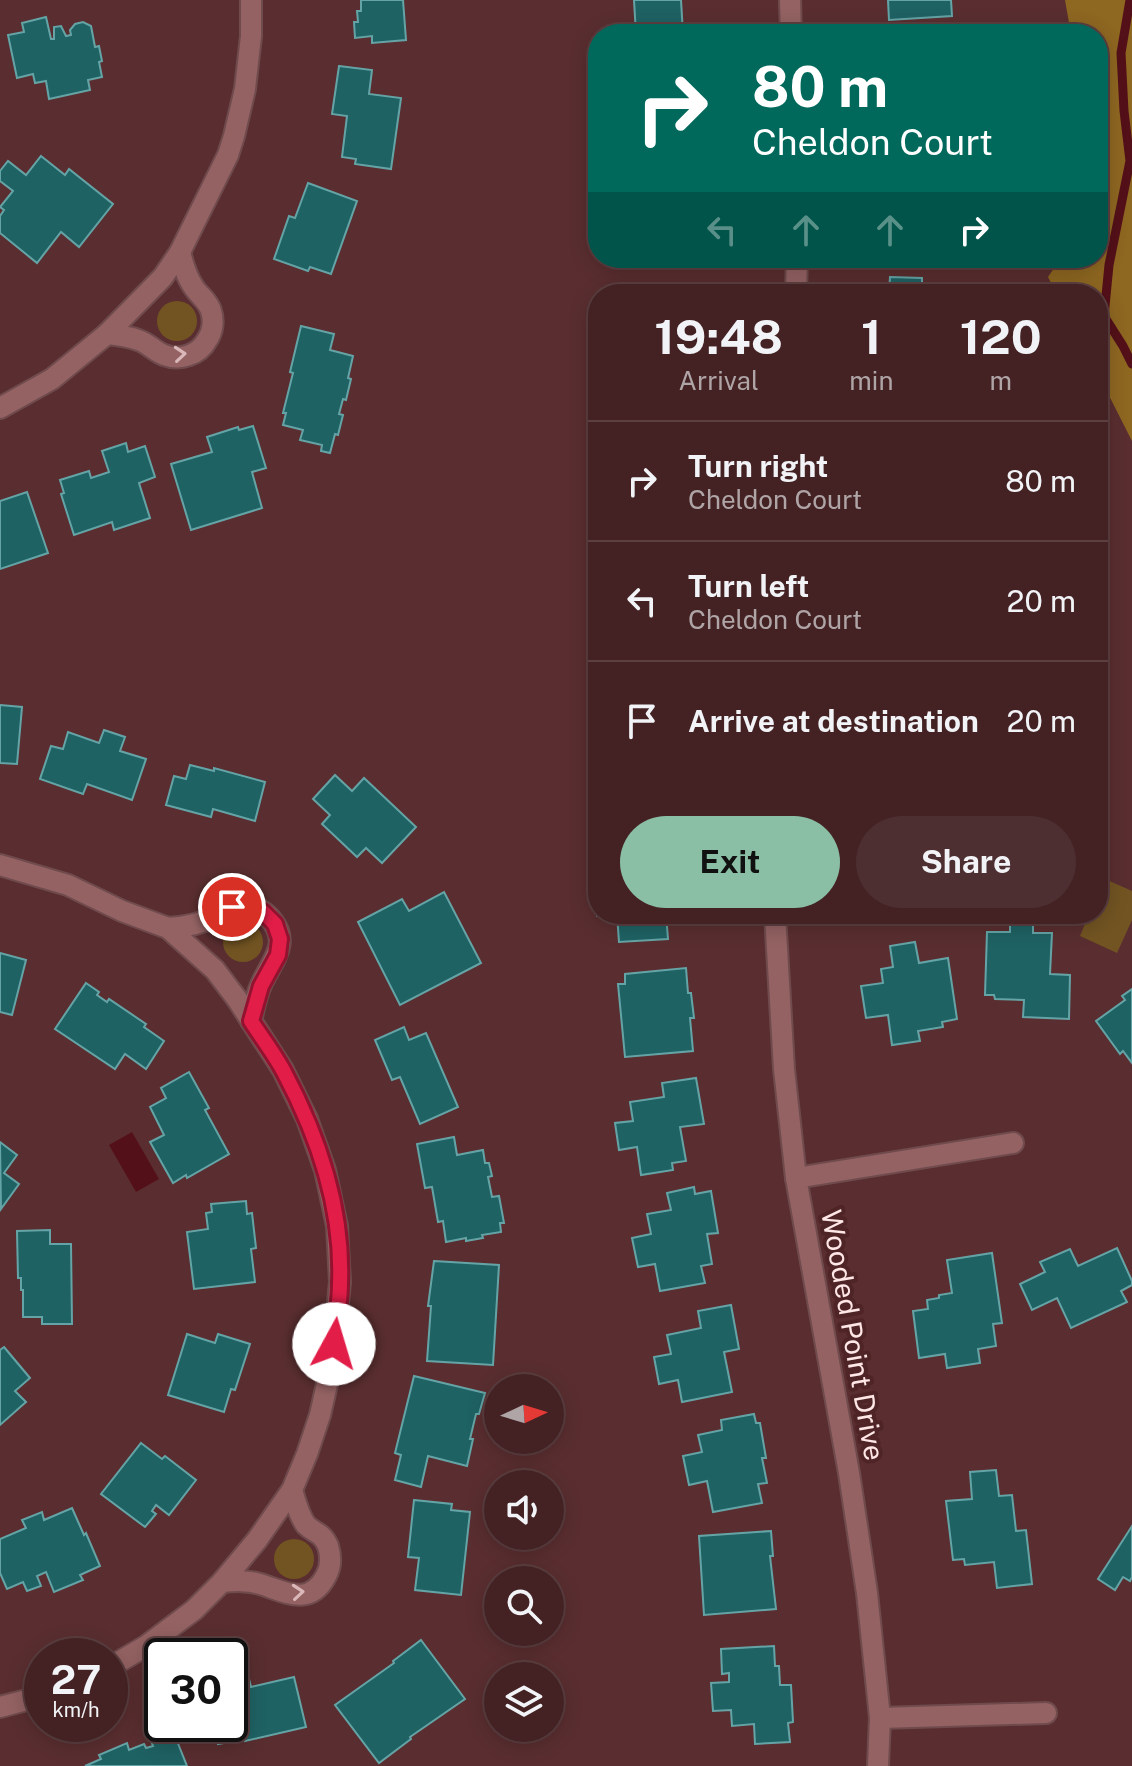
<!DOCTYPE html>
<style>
:root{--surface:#442224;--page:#4e2f31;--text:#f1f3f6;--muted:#afa4a6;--line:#5c3f41;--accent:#8abfa5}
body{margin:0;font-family:"Public Sans",sans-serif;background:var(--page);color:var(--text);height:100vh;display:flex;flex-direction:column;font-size:30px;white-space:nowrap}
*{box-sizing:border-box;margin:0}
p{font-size:26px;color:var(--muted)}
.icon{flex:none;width:44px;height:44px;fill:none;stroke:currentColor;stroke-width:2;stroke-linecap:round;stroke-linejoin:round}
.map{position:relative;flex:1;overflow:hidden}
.details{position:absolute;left:588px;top:284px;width:520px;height:640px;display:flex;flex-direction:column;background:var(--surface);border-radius:32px;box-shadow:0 4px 20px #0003,0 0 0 2px var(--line)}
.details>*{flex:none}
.top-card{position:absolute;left:588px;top:24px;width:520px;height:244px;border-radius:32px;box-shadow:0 4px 20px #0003,0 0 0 2px var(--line);background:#00695c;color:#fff;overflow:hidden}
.needle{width:52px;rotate:86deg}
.fabs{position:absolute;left:484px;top:1374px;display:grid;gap:16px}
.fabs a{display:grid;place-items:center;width:80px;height:80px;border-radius:50%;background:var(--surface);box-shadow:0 4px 20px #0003,0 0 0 2px var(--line);font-size:40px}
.speed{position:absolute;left:24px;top:1638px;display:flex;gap:16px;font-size:40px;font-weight:700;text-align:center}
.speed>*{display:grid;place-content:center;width:104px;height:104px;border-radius:50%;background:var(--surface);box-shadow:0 4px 20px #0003,0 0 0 2px var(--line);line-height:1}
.speed small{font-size:20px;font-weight:400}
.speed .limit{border:4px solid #111;border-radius:12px;background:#fff;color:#111}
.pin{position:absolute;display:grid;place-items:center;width:68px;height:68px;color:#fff;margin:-34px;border:4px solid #fff;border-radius:50%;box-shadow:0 2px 8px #0007}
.me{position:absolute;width:88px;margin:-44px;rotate:6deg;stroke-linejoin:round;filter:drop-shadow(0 0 6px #0008)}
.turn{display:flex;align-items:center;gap:28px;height:168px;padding:0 32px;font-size:36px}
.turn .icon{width:104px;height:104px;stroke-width:2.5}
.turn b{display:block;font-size:56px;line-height:68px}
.lanes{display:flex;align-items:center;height:76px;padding:0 32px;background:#0003;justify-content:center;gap:40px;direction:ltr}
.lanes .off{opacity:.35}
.eta{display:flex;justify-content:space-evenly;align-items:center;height:136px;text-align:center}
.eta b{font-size:48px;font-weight:700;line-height:56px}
.action{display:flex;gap:16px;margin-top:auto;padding:16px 32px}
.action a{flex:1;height:92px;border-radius:48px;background:var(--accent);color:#111;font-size:32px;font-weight:700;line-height:92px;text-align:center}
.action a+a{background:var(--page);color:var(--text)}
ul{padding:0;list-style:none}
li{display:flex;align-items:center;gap:24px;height:120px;padding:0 32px;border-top:2px solid var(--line)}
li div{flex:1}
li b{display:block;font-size:30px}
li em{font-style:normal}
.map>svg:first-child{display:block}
.green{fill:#725422}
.forest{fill:#8e6721}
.water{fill:#541019}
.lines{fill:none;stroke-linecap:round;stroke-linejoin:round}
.stream{stroke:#541019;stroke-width:9}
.building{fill:#1f6264;stroke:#65a4a6;stroke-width:2}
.minor-casing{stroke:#704b4d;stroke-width:24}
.minor{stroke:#946263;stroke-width:20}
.oneway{stroke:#dab8b9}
.route-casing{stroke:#92132f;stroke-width:20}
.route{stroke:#e11d48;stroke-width:14}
.labels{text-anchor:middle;stroke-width:8;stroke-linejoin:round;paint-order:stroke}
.street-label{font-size:28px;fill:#ffe7e7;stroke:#4f2426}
</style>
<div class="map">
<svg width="1132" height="1766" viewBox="0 0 1132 1766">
<rect width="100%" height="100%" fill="#5a2e30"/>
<g class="green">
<circle cx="177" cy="321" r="20"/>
<path d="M1105,879L1132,891V920L1117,953L1080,936L1089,914H1098V895Z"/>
<circle cx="243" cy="942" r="20"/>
<circle cx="294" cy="1559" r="20"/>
</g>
<path class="forest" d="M1065,0H1132V441L1098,374V294H1057L1048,277L1061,258H1098V34H1071Z"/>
<path class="water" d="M132,1132L159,1179L136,1192L109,1145Z"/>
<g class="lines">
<path class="stream" d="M1130,0L1121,53L1124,111L1130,161L1109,265L1104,316L1123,346L1132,364"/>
</g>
<g class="building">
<path d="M361,0H403L406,40L372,43V36L355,38L354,22H358L357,11H361Z"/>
<path d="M634,0H681L683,34H636Z"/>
<path d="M888,0H951L952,16L889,20Z"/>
<path d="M46,17L51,39H54V27L61,26L66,36L71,35L70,30L75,24L83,22L91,26L95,47L99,46L102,61L99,62L102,77L88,80L90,90L49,99L46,81L35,83L33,74L17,78L8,35L24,32L22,23Z"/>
<path d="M339,66L372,70L369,94L401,98L391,169L355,164L356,159L342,157L347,116L332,114Z"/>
<path d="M41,156L65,175L69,169L113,204L79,247L61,232L37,263L0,233V216L4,210L0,207L13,191L0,181V171L8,161L26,175Z"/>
<path d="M308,183L357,201L331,274L310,267L308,271L274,259L289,216L295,218Z"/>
<path d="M894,258H949V264H898L899,260Z"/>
<path d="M890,277L922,278V286L945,287V294H889Z"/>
<path d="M663,283L704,285V291H709V294H662Z"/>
<path d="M301,326L334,334L330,350L353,356L348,378L351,379L346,400L343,399L339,414L343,415L338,435L335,434L330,453L321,451L322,445L300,440L303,430L283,425L286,413H283L293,373L290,372Z"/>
<path d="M253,426L266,468L252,472L262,508L191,530L171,464L212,452L207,437L238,427L239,430Z"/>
<path d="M126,443L128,452L145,446L155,477L139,483L150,518L114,530L112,522L74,535L61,494L64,493L60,480L89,471L91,478L109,472L102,451Z"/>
<path d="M27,492L48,553L0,569V501Z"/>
<path d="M0,705L22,707L17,764L0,763Z"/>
<path d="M104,730L125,737L120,751L146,759L132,800L87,784L83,794L40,779L51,746L63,749L68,732L99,743Z"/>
<path d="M190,765L214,771V768L265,782L255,821L213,809L211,817L166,805L174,776L186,779Z"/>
<path d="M335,775L352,791L364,778L416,827L382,863L366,848L357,857L322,824L330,815L313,799Z"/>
<path d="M595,887H598V914H666L668,939L619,942L617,914L597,916Z"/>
<path d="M444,892L481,963L400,1005L358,922L402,899L409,911Z"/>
<path d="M1010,922L1033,923V933H1052L1050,974L1070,975L1069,1019L1023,1017L1024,1000L995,999L994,995H985L987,932H1010Z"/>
<path d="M915,942L919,963L948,958L957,1019L942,1022L943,1027L918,1031L920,1041L892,1045L888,1015L866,1018L861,986L883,983L881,969L893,967L890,946Z"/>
<path d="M0,953L26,960L12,1015L0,1012Z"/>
<path d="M686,968L688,993H691L694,1018H690L693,1051L625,1057L618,984H625V974Z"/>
<path d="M86,983L99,992L97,995L107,1002L109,999L146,1024L144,1027L164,1041L146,1069L125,1054L115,1069L55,1029Z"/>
<path d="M1132,989V1063L1123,1051L1120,1054L1096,1021L1125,1000L1122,996Z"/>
<path d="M404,1027L409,1040L426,1033L458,1107L420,1124L400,1077L392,1080L375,1040Z"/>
<path d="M189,1072L209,1108L205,1110L229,1154L187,1178L186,1175L173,1183L150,1142L164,1135L150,1107L166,1098L161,1088Z"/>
<path d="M696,1078L704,1124L680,1127L686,1161L672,1163L673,1170L641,1175L637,1147L619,1150L615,1123L633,1121L630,1102L664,1097L662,1083Z"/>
<path d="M454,1137L457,1155L483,1150L485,1163H489L492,1176L488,1177L492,1197L499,1196L504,1223H500L501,1232L482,1235L483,1238L466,1241V1238L446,1242L443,1221L438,1222L432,1187L425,1188L417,1144Z"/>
<path d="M0,1142L17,1155L4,1173L19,1184L1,1209Z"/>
<path d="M694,1187L695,1194L711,1191L718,1233L707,1234L712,1264L701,1266L705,1283L660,1291L655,1264L638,1267L632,1238L651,1234L647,1214L671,1210L667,1193Z"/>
<path d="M246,1201L247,1214L252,1213L256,1248L251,1249L255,1282L194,1289L187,1232L208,1229L206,1213L212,1212L211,1204Z"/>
<path d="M50,1230V1244H71L72,1324H42V1317H23V1290H21V1278H18L17,1231Z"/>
<path d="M1117,1248L1132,1281V1285L1121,1291L1127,1302L1071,1328L1057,1298L1032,1310L1020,1284L1045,1272L1040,1262L1070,1249L1078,1266Z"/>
<path d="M992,1253L1002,1323L993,1324L996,1346L978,1349L980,1363L947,1368L945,1354L919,1358L913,1311L928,1309L927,1300L939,1298V1295L952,1293L947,1260Z"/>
<path d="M434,1261L499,1265L493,1365L427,1361L431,1306H428Z"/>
<path d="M731,1305L739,1349L724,1352L732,1392L682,1402L678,1380L659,1384L654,1357L671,1354L667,1335L701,1328L698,1311Z"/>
<path d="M187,1334L215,1343L218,1334L250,1344L235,1390L231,1389L224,1412L168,1395Z"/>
<path d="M4,1347L30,1378L15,1391L26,1402L0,1425V1350Z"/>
<path d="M414,1376L485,1393L479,1414H476L470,1439H473L467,1466L428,1456L421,1487L395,1480L401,1455L395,1453Z"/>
<path d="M754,1414L756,1423H760L766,1458H762L767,1483L758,1484L762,1503L713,1512L707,1481L689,1485L683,1456L702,1452L698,1435L722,1430L721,1420Z"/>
<path d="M141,1443L162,1459L165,1456L196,1480L169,1515L156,1505L152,1511L156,1514L145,1527L101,1494Z"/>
<path d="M996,1470L999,1496L1012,1495L1016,1531L1026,1530L1032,1584L997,1588L994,1562L965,1565L964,1559L953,1560L946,1501L972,1499L970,1472Z"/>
<path d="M414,1500L452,1504L451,1510L470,1512L461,1595L415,1590L419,1558L408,1557Z"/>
<path d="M72,1508L84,1535L86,1533L100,1566L80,1575L83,1580L54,1592L46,1572L37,1576L41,1586L27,1591L23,1582L7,1589L0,1573V1539L26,1528L22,1520L42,1512L44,1520Z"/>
<path d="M1132,1526V1577L1130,1581L1123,1577L1115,1590L1098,1579Z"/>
<path d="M771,1531L773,1556H770L776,1609L704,1615L699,1536Z"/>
<path d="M421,1640L465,1699L410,1737L411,1739L379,1763L335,1705L394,1663L393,1661Z"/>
<path d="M774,1646L775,1666H779L780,1685H791L793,1722L788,1723L790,1742L755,1744L754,1724L732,1726L731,1710L713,1711L711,1683L729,1682V1673L722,1674L721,1649Z"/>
<path d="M248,1675L251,1687L294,1677L306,1727L245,1741V1739L218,1744L214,1724H230V1679Z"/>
<path d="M173,1731L187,1766H85L101,1759L99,1755L127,1743L129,1750L144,1744L146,1748L153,1746L151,1741Z"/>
</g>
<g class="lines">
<g class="minor-casing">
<g id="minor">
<path d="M790,0L791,34"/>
<path d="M796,294L797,258"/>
<path d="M107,334C118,335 128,336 138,340C148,343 154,351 164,355C180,361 199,355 207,340C213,332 214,320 211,311C208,300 198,295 193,286C186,276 183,264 180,252"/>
<path d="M0,408L52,379L107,334L163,277L180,252L228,155L234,136L245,89L251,36V0"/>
<path d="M0,865L68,885L122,911L168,928L215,970L237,999L283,1070L307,1119L325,1170L337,1226L340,1282L332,1362L320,1415L307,1454L292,1490L257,1540L222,1582L194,1610L146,1646L110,1667"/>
<path d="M775,914L784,1069L796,1178L849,1473L867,1593L880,1718L878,1766"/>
<path d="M168,928C185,927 201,924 217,916C222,913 228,909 233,907C246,904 259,907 268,916C293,942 272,960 261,985C256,996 254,1008 251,1021"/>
<path d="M796,1178L1013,1143"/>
<path d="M222,1582C235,1581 247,1580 260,1584C284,1591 309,1608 326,1576C331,1567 331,1556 328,1546C322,1532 314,1533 306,1525C299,1516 295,1500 292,1490"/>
<path d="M0,1707L42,1696"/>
<path d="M880,1718L1046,1713"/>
</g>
</g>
<use href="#minor" class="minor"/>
</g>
<defs><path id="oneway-chevron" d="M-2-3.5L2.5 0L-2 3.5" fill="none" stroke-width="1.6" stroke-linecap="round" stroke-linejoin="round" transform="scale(2)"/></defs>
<g class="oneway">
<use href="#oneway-chevron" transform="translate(180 354) rotate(-5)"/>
<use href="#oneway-chevron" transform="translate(298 1592) rotate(-5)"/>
</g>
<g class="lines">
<g class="route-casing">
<path id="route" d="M232,907L248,906L263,912L275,924L280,939L278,955L261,986L251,1021C262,1038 275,1055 284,1072C318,1136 343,1210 340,1283C340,1303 336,1324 334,1344"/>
</g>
<use href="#route" class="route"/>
</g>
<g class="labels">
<g class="street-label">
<text transform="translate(853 1335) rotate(80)" y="10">Wooded Point Drive</text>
</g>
</g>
</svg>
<div class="fabs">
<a><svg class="needle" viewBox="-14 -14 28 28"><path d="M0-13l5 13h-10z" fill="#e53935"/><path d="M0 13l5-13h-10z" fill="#afa4a6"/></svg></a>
<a><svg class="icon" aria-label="sound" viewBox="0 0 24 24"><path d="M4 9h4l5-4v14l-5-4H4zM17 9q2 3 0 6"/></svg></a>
<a><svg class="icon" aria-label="search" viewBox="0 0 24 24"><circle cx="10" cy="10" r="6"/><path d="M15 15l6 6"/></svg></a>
<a><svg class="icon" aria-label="layers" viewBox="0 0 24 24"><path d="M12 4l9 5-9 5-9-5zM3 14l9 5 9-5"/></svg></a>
</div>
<div class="speed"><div>27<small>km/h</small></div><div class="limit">30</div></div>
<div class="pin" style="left:232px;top:907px;background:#d93025"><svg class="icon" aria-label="arrive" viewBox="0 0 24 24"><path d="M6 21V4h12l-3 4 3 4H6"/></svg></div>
<svg class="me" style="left:334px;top:1344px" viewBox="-20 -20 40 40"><circle r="19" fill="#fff"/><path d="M0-13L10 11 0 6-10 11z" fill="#e11d48"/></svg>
<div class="top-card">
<div class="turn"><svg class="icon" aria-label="right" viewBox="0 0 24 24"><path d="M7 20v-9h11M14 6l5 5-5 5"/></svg><div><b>80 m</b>Cheldon Court</div></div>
<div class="lanes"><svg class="icon off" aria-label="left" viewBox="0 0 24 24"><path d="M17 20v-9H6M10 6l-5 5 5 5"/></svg><svg class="icon off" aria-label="ahead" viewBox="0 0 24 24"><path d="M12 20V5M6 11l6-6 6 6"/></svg><svg class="icon off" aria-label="ahead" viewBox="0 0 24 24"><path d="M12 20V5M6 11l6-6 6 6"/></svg><svg class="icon" aria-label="right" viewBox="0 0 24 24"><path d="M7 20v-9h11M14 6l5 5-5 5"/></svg></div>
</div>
<section class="details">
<div class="eta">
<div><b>19:48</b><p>Arrival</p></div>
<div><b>1</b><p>min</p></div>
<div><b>120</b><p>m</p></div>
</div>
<ul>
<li><svg class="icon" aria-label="right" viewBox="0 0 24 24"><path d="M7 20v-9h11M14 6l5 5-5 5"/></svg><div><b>Turn right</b><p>Cheldon Court</p></div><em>80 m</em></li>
<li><svg class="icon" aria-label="left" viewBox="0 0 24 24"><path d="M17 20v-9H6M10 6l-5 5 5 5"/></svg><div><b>Turn left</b><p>Cheldon Court</p></div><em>20 m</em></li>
<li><svg class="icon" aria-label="arrive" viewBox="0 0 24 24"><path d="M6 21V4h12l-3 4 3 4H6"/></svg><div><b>Arrive at destination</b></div><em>20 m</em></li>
</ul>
<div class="action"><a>Exit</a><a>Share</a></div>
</section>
</div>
